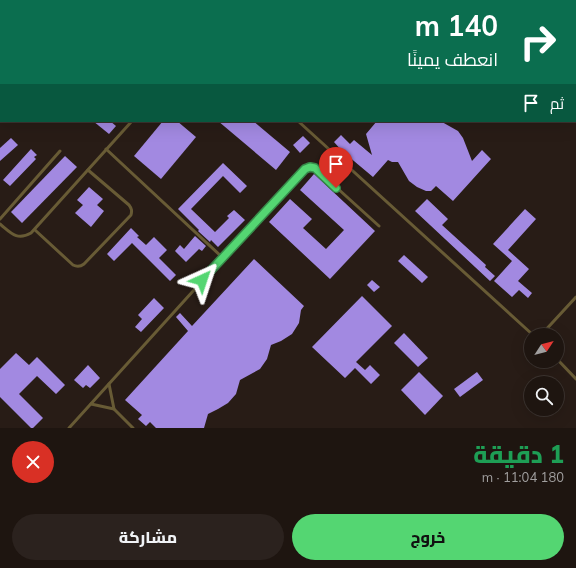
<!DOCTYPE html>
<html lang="ar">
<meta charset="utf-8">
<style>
:root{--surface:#1e1510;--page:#2b221e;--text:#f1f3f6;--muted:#a19f9f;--line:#3c3430;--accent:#54d672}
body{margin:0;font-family:Mulish,Cairo,sans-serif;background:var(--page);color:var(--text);direction:rtl;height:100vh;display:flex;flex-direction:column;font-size:15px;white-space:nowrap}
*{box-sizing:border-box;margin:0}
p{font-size:13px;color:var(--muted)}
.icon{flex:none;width:22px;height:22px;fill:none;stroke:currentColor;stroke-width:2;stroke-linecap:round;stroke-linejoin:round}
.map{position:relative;height:428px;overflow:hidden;direction:ltr}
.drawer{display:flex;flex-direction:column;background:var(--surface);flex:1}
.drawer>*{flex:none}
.hud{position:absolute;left:0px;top:0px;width:576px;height:122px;box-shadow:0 4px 16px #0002,0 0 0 1px var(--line);direction:rtl;background:#0b6e4f;color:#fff;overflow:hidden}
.needle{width:26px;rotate:54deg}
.tools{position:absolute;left:524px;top:328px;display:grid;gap:8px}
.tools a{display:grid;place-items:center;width:40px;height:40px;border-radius:50%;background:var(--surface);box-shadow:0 4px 16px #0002,0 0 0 1px var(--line);font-size:20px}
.pin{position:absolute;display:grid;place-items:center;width:34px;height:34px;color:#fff;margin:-41px -17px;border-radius:50% 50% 50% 0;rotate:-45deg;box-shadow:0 0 4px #0007}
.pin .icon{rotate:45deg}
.me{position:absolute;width:44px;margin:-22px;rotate:42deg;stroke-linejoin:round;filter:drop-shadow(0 0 3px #0008)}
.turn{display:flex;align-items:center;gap:14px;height:84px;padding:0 12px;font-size:18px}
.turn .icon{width:52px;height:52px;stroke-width:2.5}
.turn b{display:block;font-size:28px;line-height:34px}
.then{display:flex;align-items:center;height:38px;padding:0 12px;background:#0003;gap:8px;font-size:15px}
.round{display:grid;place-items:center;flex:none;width:42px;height:42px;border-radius:21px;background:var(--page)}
.head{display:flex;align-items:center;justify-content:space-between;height:68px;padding:0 12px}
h1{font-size:24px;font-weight:800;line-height:30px;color:#1e9e55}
.button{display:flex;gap:8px;margin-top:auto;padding:8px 12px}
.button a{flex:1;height:46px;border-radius:24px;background:var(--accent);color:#111;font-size:16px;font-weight:800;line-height:46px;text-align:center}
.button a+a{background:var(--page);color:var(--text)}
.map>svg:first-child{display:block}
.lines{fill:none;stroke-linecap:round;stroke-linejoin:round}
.taxiway{stroke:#6e645e;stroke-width:20}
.building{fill:#a289e1}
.service{stroke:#685b35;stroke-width:3}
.route-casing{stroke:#378b4a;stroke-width:10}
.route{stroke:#54d672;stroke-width:7}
</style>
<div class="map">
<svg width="576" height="428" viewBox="0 0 576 428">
<rect width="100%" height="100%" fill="#281c16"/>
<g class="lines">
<g class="taxiway">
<path d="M475,0L476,1"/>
<path d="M526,1L527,0"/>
<path d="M571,1V0"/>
<path d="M575,46L576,45"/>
<path d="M575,93L576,94"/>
</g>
</g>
<g class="building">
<path d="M93,121H110L116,126L109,134Z"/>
<path d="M163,121H177L196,137L161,179L134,156Z"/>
<path d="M218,121H253L290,152L276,170Z"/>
<path d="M377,121H433L434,122H442L458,131L463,138L472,161L482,150L491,159L453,201L436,186L431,191H426L417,187L409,181L398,162H392L388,160L373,177L342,151L334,142L341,135L350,144L354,140L372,155L366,134Z"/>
<path d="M303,136L310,143L300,153L293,145Z"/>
<path d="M11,138L18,145L0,161V148Z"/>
<path d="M31,149L37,155L34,157L36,159L10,186L3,180Z"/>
<path d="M65,156L77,167L22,223L11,212Z"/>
<path d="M223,163L247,186L240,193L223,176L191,209L215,232L229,218L227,216L234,210L245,220L218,247L211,240L210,242L198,231L199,230L178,209Z"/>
<path d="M314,174L375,231L330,279L269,222L290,199L312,219L303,228L326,249L344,230L300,190Z"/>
<path d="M89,187L103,199L97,205L104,211L91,227L75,213L83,205L77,200Z"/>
<path d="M427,199L448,219L442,225L486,265L485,267L495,276L490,281L415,211Z"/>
<path d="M525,209L536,219L508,250L529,269L518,281L532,293L528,298L519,290L512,297L494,281L512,261L493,244Z"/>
<path d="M131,228L139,236L137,237L146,245L154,237L167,250L159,258L176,275L170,281L132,243L114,261L107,254Z"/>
<path d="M195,236L206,246L202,251L199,249L186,262L175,251L180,245L184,249Z"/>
<path d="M404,255L428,277L422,283L398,261Z"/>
<path d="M254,259L304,306L301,310L299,323L292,334L281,341L271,345L267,359L260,369L240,380L236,394L228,403L218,409L208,414L204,428H156L150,422L146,426L138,419L142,415L125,400L188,331L176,317L180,313L192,326Z"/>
<path d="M372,280L380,287L374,292L367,285Z"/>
<path d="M362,296L392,326L356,362L365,370L370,365L380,375L371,384L355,368L345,378L312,347Z"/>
<path d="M154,298L164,308L141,332L135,327L142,319L138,315Z"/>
<path d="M404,333L428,358L418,367L394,343Z"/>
<path d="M16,353L29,365L37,357L65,385L56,394L37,376L19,394L43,418L33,428H31L0,397V369Z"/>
<path d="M88,365L100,378L90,388L86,385L83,388L74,380Z"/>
<path d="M419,372L443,396L425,415L401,390Z"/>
<path d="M477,372L483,380L460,397L454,389Z"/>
</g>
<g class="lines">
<g class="service">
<path d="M162,0L163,1"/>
<path d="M97,1L98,0"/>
<path d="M0,110L1,109"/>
<path d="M298,121L533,335"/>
<path d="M106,149L223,258"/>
<path d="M0,219L60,151"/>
<path d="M0,224C11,233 17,241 31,233L132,121"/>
<path d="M35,230L73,265C77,267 80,267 84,264L131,215C132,211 132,209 129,205L88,170"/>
<path d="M541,335L576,297"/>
<path d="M557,359L576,379"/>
<path d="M109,384L114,409"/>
<path d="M91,404L114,409L133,428"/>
<path d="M69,428L223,258L305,169L310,167L315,168L379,226"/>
</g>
</g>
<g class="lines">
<g class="route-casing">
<path id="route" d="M202,280L305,169L310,167L315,168L336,188"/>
</g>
<use href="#route" class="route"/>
</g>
</svg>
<div class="tools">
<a><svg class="needle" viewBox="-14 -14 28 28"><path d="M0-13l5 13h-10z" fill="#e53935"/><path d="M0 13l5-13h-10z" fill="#a19f9f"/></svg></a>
<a><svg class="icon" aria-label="search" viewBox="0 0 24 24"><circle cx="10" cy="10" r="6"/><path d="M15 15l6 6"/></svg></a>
</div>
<div class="pin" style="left:336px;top:188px;background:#d93025"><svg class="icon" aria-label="arrive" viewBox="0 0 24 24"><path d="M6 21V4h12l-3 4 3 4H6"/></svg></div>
<svg class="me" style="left:202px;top:280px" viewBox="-20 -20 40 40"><path d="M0-17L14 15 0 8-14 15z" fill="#54d672" stroke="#fff" stroke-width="4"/></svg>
<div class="hud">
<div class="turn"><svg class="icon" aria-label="right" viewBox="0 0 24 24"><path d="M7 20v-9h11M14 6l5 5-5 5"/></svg><div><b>140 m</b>انعطف يمينًا</div></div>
<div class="then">ثم<svg class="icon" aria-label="arrive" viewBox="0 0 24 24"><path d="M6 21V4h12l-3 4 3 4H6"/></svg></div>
</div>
</div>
<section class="drawer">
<div class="head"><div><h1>1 دقيقة</h1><p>180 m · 11:04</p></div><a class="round" style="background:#d93025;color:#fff"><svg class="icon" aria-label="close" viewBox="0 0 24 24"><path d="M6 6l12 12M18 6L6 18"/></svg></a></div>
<div class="button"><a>خروج</a><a>مشاركة</a></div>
</section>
